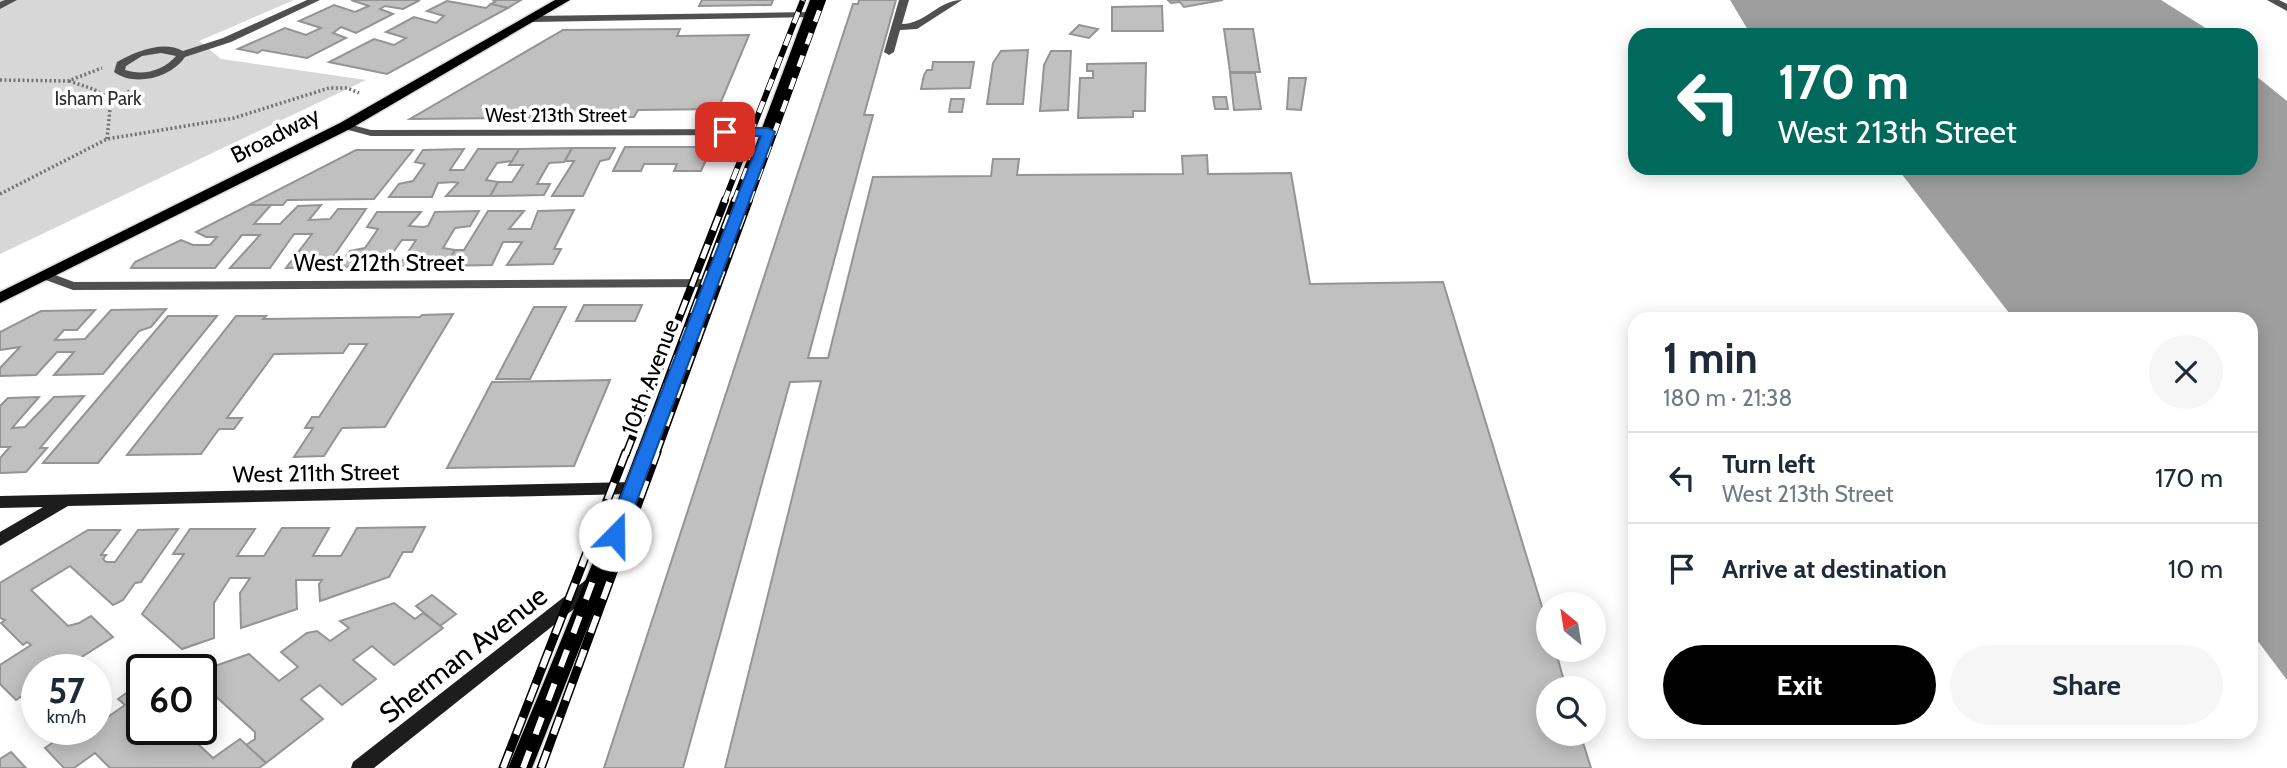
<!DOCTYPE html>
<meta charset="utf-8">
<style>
:root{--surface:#fff;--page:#f6f6f7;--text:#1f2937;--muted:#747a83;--line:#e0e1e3;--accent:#000}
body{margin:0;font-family:Cabin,sans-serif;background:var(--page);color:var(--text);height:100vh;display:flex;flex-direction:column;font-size:26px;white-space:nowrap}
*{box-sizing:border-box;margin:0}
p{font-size:23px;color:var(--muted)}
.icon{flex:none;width:38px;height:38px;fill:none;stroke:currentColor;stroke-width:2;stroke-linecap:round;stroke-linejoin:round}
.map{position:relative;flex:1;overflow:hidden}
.panel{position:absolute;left:1628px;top:312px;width:630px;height:427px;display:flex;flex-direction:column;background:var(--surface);border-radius:21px;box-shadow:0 4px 18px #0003}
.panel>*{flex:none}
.guide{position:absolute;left:1628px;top:28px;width:630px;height:147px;border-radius:21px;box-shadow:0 4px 18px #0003;background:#00695c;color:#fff;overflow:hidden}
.needle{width:46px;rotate:330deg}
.buttons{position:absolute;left:1536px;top:592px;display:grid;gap:14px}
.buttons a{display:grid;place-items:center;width:70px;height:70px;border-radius:50%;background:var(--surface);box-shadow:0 4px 18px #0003;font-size:35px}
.speed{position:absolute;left:21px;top:654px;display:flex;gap:14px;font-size:35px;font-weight:700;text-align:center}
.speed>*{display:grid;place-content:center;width:91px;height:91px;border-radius:50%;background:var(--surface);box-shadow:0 4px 18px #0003;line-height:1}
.speed small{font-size:18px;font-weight:400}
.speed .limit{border:4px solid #111;border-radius:10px;background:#fff;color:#111}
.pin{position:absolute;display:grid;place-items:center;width:60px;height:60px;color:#fff;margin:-30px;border-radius:14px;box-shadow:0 4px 10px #0006}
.me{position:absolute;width:77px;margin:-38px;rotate:22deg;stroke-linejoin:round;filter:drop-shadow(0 0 5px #0008)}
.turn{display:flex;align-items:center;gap:24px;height:147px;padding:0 35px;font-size:32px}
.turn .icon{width:91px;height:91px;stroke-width:2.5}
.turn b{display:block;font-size:49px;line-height:60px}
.round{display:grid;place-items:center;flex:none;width:74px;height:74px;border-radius:37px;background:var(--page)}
.head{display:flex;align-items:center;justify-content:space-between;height:119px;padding:0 35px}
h1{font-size:42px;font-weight:800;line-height:52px}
.primary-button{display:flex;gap:14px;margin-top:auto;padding:14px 35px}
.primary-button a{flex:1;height:80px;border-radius:42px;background:var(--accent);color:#fff;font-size:28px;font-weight:800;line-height:80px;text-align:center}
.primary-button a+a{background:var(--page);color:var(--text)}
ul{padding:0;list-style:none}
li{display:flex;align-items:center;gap:21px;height:91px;padding:0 35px;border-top:2px solid var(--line)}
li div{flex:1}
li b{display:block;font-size:26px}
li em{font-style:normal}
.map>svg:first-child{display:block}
.green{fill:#d7d7d7}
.water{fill:#9e9e9e}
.building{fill:#c0c0c0;stroke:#949494;stroke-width:2}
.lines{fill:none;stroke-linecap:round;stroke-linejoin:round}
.primary-casing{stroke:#dbdbdb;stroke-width:3}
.path{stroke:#727272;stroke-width:3.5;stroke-dasharray:2 2.5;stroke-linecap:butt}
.lane{fill:#505050;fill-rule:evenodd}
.street{fill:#505050;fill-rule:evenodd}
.secondary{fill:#1d1d1d;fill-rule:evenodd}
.primary{fill:#000;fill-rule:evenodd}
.rail-far2-casing{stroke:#000;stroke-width:6}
.rail-far1-casing{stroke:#000;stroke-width:8}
.rail-casing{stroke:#000;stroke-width:9}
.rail-far2{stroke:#fff;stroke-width:4.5;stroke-dasharray:12;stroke-linecap:butt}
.rail-far1{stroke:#fff;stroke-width:5;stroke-dasharray:15;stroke-linecap:butt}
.rail{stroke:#fff;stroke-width:6;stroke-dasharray:18;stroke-linecap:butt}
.route{fill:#1a73e8;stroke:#114b97;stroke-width:2}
.labels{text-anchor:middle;stroke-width:7;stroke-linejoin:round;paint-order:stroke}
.far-park-label{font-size:19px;fill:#2e2e2e;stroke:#fff}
.far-street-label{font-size:19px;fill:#000;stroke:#fff}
.street-label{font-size:23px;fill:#000;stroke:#fff}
.near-street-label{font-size:28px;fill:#000;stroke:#fff}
</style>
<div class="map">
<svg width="2287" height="768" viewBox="0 0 2287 768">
<rect width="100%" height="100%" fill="#fff"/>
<path class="green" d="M0,0H294L199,41L221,59L366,80L0,254Z"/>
<g class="water">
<path d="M1730,0H2161L2204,27L2212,35H1751Z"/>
<path d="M2251,72L2287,101V680L2251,632L2250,318H2013L1897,168H2250Z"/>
</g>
<g class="building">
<path d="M351,0H420L403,9L385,6L380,9L393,14L356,33L341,27L333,33L346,38L307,58L262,50L258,53L238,49L285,28L306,35L321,28L299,21L334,5L355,12L369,6Z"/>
<path d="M493,0H521L508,8L491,4L495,2Z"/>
<path d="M702,0H773L771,5L699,6Z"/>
<path d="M859,0H896L864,115H873L808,358H828L873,177L991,176L993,159H1019L1017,175L1183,174L1182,156L1207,155L1208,174L1291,173L1310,284L1443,282L1549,630V649H1555L1566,688H1549V733H1580L1591,768H725L821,381L790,382L683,768H604L853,4H858Z"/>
<path d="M1168,0H1223L1184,7L1180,2L1171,3Z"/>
<path d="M447,1L486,8L491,4L508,8L387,74L329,62L374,39L394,45L406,38L386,32L414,17L436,23L444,16L427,11Z"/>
<path d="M1162,6L1163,31H1112V7Z"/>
<path d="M1079,25L1098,29L1089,38L1070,34Z"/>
<path d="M680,29L677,36L749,35L718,109L638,110L634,117L410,119L563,30Z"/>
<path d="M1224,29H1253L1260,72H1230Z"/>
<path d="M1028,50L1023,104H987L993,63L1001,51Z"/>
<path d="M1051,51H1071L1068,110L1040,111L1044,65Z"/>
<path d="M933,62H974L970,88L921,89L924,75L927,70H932Z"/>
<path d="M1146,63L1145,111H1133V117L1078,118L1080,78H1093V71H1087V64Z"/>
<path d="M1230,73H1255L1261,109L1234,110Z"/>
<path d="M1289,78H1306L1301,110L1287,109Z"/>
<path d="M1213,97H1226L1228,109H1215Z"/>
<path d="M951,99H964L962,112H949Z"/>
<path d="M625,147H712L701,171H674L677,164H644L641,171H613Z"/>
<path d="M572,148H615L609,159L600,161L583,196H552L574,161H565Z"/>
<path d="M572,148L564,162L549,163L537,184H550L544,195L490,196L498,182H512L523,165H509L519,149Z"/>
<path d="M464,149L450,170H464L478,149H519L512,161L497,163L486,180L498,182L490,196H446L458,183L454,182L438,183L432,197H389L399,184L413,181L425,164L415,162L423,150Z"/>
<path d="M356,150H413L374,199L287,200L283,205H249Z"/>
<path d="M249,205H271L254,224H280L298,206L321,205L309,220L330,219L338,209H366L326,267L286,268L312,234H294L270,268H230L260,235H242L215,268H131L135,262L181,240L193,245H210L217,237H206L196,232Z"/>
<path d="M574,210L554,249H561L553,264L507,265L522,242H503L492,265L445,266L455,250H464L488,211H524L509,229H531L538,211Z"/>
<path d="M479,211L470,226L455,228L443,248L455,250L445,266H399L416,240H402L383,266L338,267L350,251L365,248L378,229L367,227L377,212H421L409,226L423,227L428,226L435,212Z"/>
<path d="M584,305H642L635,321H576Z"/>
<path d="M534,307H566L530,379H496Z"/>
<path d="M166,309L151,327L139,331L103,374L54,375L74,352H57L36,375L0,376V368L20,347L0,350V332L41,311L95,310L77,330H64L55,340L85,339L111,310Z"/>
<path d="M453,314L385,427L342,428L324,456L294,457L313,428H305L312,417H319L367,344H349L343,353L274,354L227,418H242L234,429H219L201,454L127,455L236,316H266L263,319L420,317L422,315Z"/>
<path d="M168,316H217L98,463H43Z"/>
<path d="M610,380L574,466L447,468L492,382Z"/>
<path d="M84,396L40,448H47L26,472L0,473V458L10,447H0V406L8,398L39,397L12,428L25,427L54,397Z"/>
<path d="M425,527L412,552H403L389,577L320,601L319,584L322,580H296L297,609L241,628L240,593L250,578H230L214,603V638L182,649L142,614L184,554H173L190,529H255L237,556H264L282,528H329L313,556H341L357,528Z"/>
<path d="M178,529L141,582L135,583L123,600L113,605L70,566L31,590L68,626L79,623L91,616L113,637L61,670H37V686L16,700L0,684V665L31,645L27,642L23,645L1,623L5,620L0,618V583L88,530H120L101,555H106L103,559L106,562H115L138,530Z"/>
<path d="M432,595L456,614L440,626L416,606Z"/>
<path d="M394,603L415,619L423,613L443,628L394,665L372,646L353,660L376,679L342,705L320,685L301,699L323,719L266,763L246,745L255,739V732L201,683V671L249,654L279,681L298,667L281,652L307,633L317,631L330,641L349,628L340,621Z"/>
<path d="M142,682V730H183L213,758L240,739L266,763L259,768H110L95,753L74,768H64L45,748L72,730H96V716L102,721L125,705L118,699Z"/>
<path d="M11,752L26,768H0V759Z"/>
</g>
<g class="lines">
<g class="primary-casing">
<g id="primary">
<path d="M555,0H570L350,129L0,303V292L340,123Z"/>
<path d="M810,0H822C730,258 634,514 532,768H508C615,514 714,258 810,0Z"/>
</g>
</g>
<g class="path">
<path d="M0,80L68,81L102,68"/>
<path d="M69,81L93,89L111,99"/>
<path d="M111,99L130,91"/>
<path d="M107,139L111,99"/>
<path d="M0,194L107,139L234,118L329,88H347L359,93"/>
</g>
<g class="lane">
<path d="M899,0H909L902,24C925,24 939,0 962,0L917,29L900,30L894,52L889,55L884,52Z"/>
<path d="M2267,0H2279L2287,4V11Z"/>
</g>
<g class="street">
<path d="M5,0H17L0,9V2Z"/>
<path d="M307,0H320L231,42L185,57C171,78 134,87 114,72L117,62C135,52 163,40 183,51L223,38ZM161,53L176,56C163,71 143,76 125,70L126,66L142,56Z"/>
<path d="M810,12L815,15L813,17L533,22L528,19L533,16Z"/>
<path d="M345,123L371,130L768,129L774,132L768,135L371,136L341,128V124Z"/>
<path d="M47,272L74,282L713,279L719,283L713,287L73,290L43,279L41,276L43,273Z"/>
</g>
<g class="secondary">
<path d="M633,482L638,484L641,488L638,492L633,494L68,506L0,546V532L43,507L0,508V496Z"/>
<path d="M593,577L599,579L601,584L599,589L374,768H351L353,762L587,579Z"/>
</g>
<use href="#primary" class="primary"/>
<g class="rail-far2-casing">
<g id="rail-far2">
<path d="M724,202L803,0"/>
<path d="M734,202L749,163"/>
<path d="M749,202L823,0"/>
</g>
</g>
<g class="rail-far1-casing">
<g id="rail-far1">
<path d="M626,454L725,200"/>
<path d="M640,454L735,200"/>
<path d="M656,454L749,200"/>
</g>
</g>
<g class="rail-casing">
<g id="rail">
<path d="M503,768L626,452"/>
<path d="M523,768L641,452"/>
<path d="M541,768L657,452"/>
</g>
</g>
<use href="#rail-far2" class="rail-far2"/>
<use href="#rail-far1" class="rail-far1"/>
<use href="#rail" class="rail"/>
</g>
<path class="route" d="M768,128L775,132L624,535L621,540H609L606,535L761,136H725L719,132L725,128Z"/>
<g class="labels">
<g class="far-park-label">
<text x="98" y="105">Isham Park</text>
</g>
<g class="far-street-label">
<text x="556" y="122">West 213th Street</text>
</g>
<g class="street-label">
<text transform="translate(275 135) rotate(-27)" y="8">Broadway</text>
<text x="379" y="271">West 212th Street</text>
<text transform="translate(650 377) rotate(-69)" y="8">10th Avenue</text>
<text transform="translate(316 473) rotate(-1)" y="8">West 211th Street</text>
</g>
<g class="near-street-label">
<text transform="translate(463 654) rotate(-38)" y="10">Sherman Avenue</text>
</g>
</g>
</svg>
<div class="buttons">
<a><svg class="needle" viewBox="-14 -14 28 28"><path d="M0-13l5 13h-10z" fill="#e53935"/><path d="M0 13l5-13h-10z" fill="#747a83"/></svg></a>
<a><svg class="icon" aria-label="search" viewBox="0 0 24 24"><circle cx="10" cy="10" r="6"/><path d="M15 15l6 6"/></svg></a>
</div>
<div class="speed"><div>57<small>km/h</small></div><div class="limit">60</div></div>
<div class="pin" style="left:725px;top:132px;background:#d93025"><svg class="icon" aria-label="arrive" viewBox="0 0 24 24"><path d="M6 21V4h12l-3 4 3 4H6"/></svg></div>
<svg class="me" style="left:615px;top:535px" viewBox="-20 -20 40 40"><circle r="19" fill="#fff"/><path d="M0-13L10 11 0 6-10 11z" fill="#1a73e8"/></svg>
<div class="guide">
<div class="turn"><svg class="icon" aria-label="left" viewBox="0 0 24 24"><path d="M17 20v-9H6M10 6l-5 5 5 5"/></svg><div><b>170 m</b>West 213th Street</div></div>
</div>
<section class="panel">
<div class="head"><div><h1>1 min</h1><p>180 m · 21:38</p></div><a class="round"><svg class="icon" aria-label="close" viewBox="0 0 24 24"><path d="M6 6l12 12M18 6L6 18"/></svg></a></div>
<ul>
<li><svg class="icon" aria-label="left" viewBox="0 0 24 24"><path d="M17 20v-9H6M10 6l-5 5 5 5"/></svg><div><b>Turn left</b><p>West 213th Street</p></div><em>170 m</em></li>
<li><svg class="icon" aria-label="arrive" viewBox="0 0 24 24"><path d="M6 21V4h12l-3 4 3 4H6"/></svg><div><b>Arrive at destination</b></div><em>10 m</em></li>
</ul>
<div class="primary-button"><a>Exit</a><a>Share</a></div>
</section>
</div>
